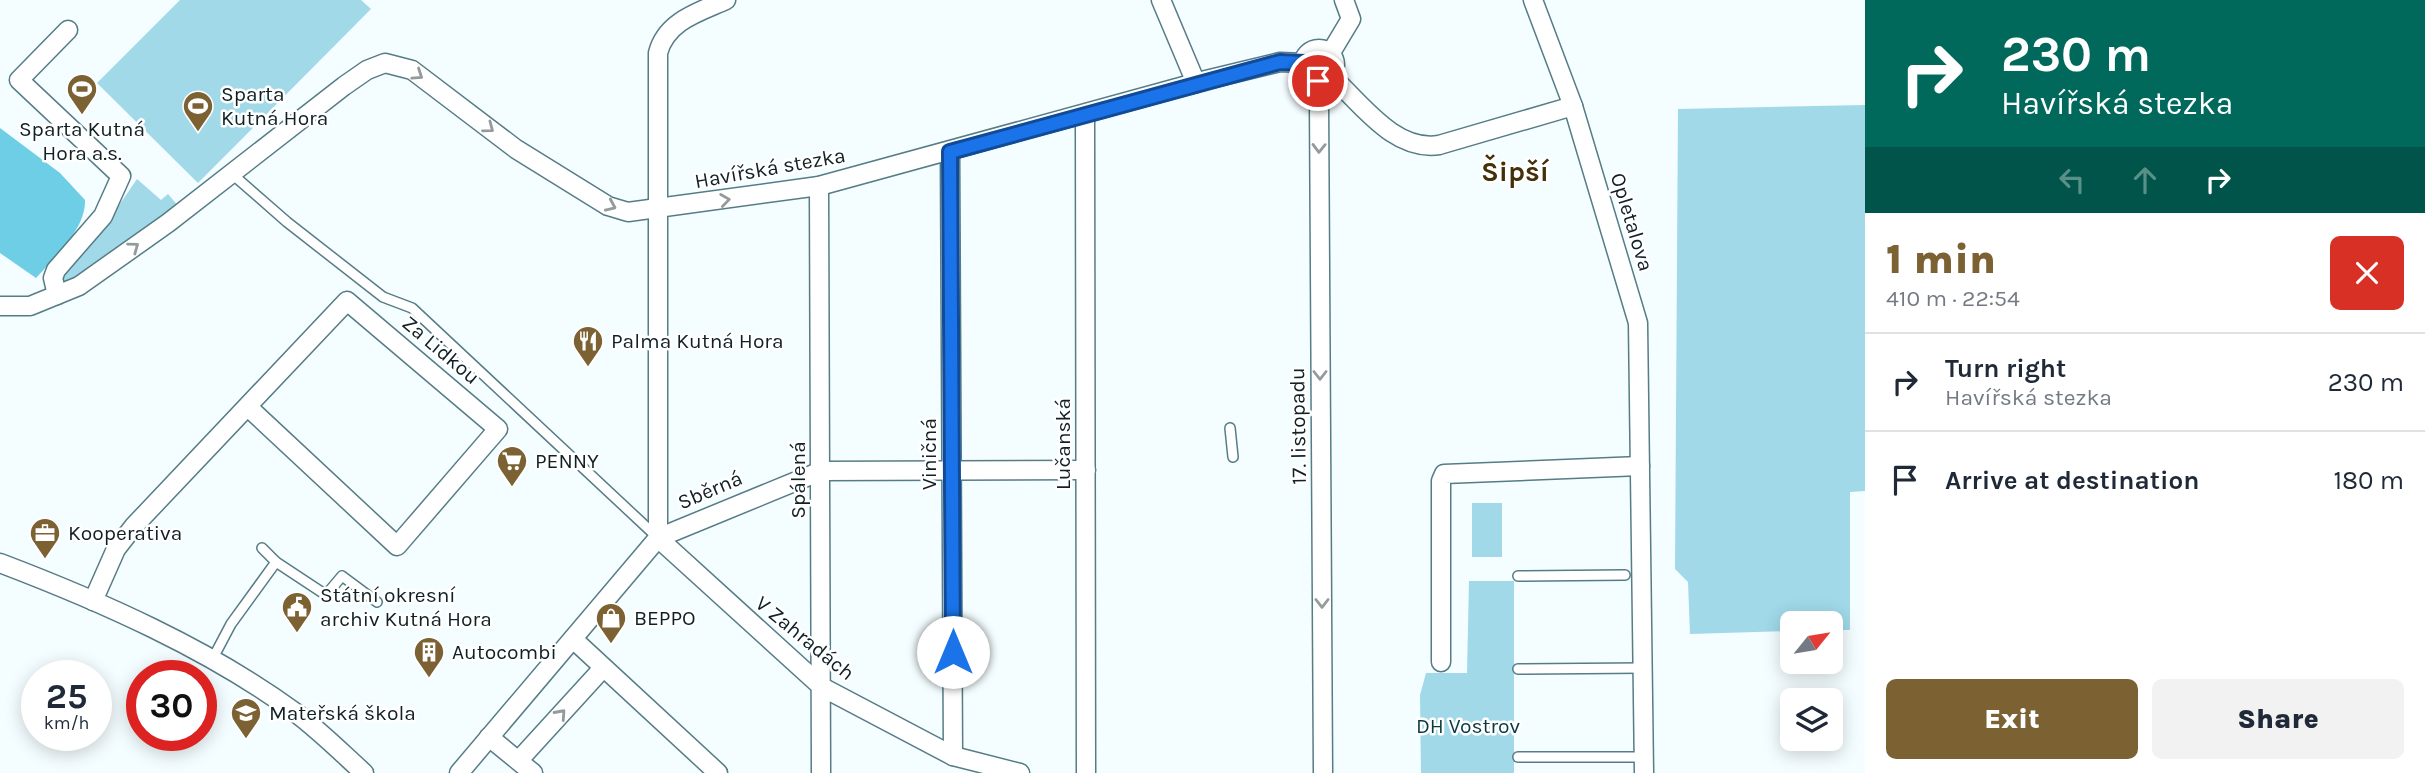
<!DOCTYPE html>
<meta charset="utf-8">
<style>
:root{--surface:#fff;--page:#f2f2f3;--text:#1f2937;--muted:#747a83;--line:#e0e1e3;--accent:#7c6133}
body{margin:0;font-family:Karla,sans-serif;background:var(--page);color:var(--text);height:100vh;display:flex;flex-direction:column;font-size:26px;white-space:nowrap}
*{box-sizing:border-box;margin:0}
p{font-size:23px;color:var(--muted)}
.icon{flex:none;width:38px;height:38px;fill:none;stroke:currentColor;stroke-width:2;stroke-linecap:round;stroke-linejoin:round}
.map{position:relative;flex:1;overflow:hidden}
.sheet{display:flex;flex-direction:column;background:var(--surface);width:560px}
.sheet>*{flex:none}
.top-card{background:#00695c;color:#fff;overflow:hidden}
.needle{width:46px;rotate:60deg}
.buttons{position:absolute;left:1780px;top:611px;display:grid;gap:14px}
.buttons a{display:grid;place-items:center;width:63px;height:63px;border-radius:10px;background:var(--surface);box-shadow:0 4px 18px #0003;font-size:35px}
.speed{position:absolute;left:21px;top:660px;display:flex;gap:14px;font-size:35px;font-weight:700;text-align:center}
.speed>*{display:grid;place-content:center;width:91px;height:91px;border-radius:50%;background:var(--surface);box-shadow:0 4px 18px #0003;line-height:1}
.speed small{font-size:18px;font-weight:400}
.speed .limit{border:10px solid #d22;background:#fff;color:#111}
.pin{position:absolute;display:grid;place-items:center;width:60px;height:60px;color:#fff;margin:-30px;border:4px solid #fff;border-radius:50%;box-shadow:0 2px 7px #0007}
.me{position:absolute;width:77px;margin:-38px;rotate:0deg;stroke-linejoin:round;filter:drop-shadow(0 0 5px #0008)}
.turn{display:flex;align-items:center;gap:24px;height:147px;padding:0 21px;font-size:32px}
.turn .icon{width:91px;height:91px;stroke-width:2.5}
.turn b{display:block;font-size:49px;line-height:60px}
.lanes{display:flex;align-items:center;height:66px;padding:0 21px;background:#0003;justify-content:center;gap:35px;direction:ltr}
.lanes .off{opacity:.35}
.round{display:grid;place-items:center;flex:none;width:74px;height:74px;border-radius:10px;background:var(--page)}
.head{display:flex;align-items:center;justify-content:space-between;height:119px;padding:0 21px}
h1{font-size:42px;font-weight:800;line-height:52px;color:var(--accent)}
.button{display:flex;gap:14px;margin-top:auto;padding:14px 21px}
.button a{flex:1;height:80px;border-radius:10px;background:var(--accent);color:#fff;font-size:28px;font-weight:800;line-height:80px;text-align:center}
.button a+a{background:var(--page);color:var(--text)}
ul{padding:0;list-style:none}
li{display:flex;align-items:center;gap:21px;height:98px;padding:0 21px;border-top:2px solid var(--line)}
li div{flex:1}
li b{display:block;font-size:26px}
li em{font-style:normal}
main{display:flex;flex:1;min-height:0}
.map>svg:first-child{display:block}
.green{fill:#a1d9e8}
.water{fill:#6ecee5}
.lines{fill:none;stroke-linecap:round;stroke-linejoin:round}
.lane-casing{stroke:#567c86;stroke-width:12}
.street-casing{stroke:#567c86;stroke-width:21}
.lane{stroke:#fff;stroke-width:9}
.street{stroke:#fff;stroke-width:18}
.oneway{stroke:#939b9c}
.route-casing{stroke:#114b97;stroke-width:18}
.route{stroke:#1a73e8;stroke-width:12}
.labels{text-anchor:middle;stroke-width:5;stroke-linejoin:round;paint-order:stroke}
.poi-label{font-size:21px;fill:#102024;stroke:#fff;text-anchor:start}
.street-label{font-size:21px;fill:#102024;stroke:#fff}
.park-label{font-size:21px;fill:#093842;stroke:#fff}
.district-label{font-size:28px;font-weight:bold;fill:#443009;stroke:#fff}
</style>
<main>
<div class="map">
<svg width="1865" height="773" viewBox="0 0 1865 773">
<rect width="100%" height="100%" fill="#f4fdff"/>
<g class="green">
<path d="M180,0H361L371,9L198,183L97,83Z"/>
<path d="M1865,105V491L1850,492V630H1831L1830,623H1792V631L1690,634L1688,582L1675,569L1678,109Z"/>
<path d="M137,179L161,200L168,194L179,207L72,282L63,283L60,278L111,217Z"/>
<rect x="1472" y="503" width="30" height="54"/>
<path d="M1469,581H1514V773H1421L1420,695L1426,673H1467Z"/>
</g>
<path class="water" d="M0,128L60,173L85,200C86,229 55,257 36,278L0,253Z"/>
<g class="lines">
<g class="lane-casing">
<g id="lane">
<path d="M231,173L287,222L383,297L412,308L656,536"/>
<path d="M1230,428L1233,457"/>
<path d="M262,548L276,562L326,595L342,576L377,602"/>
<path d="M1518,576L1625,575"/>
<path d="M212,660L231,624L276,562"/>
<path d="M1518,669L1643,668"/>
<path d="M1518,757H1644"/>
</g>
</g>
<g class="street-casing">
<g id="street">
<path d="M1161,0L1196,83"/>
<path d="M1533,0L1573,106L1638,323L1644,773"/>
<circle cx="1319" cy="65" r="16"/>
<path d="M1330,54L1351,19L1344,0"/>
<path d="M1331,76C1361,103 1394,152 1439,145L1573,106"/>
<path d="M1314,80L1319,101L1323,773"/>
<path d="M1085,114L1086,773"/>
<path d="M950,152L953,756"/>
<path d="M819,186L821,773"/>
<path d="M57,295L53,278L56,270L103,216L121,176L19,80L68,30"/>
<path d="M0,306H30L79,286L168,223L344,86L367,70L385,63L412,70L516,149L608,206L628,212L819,186L1206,80L1280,62L1304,63"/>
<path d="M658,538V53C666,21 699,12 726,0"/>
<path d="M658,538L822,687L953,756L1020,773"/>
<path d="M0,563C100,601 209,649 296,713C320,731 342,753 364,773"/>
<path d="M93,601L116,549L134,526L347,301L498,429L397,546L248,407"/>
<path d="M573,639L718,773"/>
<path d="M1441,662V481L1444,474L1640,466"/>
<path d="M489,737L533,773"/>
<path d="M519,760L603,668"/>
<path d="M459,773L658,538L821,471L1086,470"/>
</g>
</g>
<use href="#lane" class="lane"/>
<use href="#street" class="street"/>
</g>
<defs><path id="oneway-chevron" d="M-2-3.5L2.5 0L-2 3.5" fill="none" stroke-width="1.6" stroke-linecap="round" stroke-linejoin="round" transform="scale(1.75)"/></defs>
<g class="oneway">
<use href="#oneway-chevron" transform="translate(418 75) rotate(34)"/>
<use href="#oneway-chevron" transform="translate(489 128) rotate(37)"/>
<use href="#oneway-chevron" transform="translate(1319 148) rotate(91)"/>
<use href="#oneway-chevron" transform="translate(725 200) rotate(-8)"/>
<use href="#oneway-chevron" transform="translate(611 206) rotate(24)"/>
<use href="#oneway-chevron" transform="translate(134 247) rotate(-36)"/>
<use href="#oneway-chevron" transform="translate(1320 375) rotate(90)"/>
<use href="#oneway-chevron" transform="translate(1322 603) rotate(90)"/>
<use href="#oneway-chevron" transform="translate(561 714) rotate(-48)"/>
</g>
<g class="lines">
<g class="route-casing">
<path id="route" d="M953,652L950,152L1280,62L1304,63L1309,78L1318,81"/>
</g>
<use href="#route" class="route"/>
</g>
<defs>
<g id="stadium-pin" transform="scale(1.575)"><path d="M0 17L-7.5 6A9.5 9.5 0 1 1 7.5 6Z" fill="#7c6133" stroke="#fff"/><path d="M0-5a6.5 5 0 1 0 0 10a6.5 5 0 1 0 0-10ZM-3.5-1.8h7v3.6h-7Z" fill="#fff"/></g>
<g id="restaurant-pin" transform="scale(1.575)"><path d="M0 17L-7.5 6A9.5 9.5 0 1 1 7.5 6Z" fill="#7c6133" stroke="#fff"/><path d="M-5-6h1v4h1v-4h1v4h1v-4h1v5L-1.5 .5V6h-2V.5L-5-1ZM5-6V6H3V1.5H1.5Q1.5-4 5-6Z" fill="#fff"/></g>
<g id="supermarket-pin" transform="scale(1.575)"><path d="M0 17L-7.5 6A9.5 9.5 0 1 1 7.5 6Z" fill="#7c6133" stroke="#fff"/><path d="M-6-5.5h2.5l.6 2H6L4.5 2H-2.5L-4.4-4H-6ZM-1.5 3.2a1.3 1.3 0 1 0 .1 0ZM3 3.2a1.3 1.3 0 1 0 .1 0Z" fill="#fff"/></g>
<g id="office-pin" transform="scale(1.575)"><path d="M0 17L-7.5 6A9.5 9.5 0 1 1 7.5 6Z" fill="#7c6133" stroke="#fff"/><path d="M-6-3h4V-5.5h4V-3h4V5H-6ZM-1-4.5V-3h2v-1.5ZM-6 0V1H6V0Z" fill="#fff"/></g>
<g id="civic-pin" transform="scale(1.575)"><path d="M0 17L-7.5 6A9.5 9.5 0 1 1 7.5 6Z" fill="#7c6133" stroke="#fff"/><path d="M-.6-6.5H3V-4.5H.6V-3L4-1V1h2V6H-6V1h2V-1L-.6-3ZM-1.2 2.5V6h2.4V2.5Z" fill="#fff"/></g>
<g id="shop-pin" transform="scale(1.575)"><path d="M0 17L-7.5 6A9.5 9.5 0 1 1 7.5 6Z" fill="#7c6133" stroke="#fff"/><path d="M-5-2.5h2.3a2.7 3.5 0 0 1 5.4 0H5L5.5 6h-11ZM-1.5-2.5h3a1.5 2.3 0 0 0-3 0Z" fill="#fff"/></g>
<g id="building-pin" transform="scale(1.575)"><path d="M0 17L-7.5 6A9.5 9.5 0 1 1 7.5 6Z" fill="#7c6133" stroke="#fff"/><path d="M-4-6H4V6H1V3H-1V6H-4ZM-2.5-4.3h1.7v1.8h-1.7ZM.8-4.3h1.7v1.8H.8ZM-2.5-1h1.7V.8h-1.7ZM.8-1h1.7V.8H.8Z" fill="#fff"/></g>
<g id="school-pin" transform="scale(1.575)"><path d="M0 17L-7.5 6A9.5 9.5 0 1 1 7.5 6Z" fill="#7c6133" stroke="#fff"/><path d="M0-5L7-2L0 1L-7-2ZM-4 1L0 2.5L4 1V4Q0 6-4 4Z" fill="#fff"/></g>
</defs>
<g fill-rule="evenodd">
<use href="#stadium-pin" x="82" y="89"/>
<use href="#stadium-pin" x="198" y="106"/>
<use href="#restaurant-pin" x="588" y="341"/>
<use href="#supermarket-pin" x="512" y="461"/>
<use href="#office-pin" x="45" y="533"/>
<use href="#civic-pin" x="297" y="607"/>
<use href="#shop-pin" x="611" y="618"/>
<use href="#building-pin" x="429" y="652"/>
<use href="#school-pin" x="246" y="713"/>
</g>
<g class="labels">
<g class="poi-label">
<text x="221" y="101">Sparta<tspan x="221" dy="24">Kutná Hora</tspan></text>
<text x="82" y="136" text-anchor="middle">Sparta Kutná<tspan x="82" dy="24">Hora a.s.</tspan></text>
<text x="611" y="348">Palma Kutná Hora</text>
<text x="535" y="468">PENNY</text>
<text x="68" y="540">Kooperativa</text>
<text x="320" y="602">Státní okresní<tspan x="320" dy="24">archiv Kutná Hora</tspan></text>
<text x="634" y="625">BEPPO</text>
<text x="452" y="659">Autocombi</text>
<text x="269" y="720">Mateřská škola</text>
</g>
<g class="street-label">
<text transform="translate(770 168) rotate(-10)" y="7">Havířská stezka</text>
<text transform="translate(1632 222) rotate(73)" y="7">Opletalova</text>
<text transform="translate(441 350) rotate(40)" y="7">Za Lidkou</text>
<text transform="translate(1298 426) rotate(-91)" y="7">17. listopadu</text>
<text transform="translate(1063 444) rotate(-90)" y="7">Lučanská</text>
<text transform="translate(929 454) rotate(-90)" y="7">Viničná</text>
<text transform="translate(798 480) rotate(-90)" y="7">Spálená</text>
<text transform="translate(710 490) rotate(-23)" y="7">Sběrná</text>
<text transform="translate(805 638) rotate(39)" y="7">V Zahradách</text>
</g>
<g class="park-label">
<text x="1468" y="733">DH Vostrov</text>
</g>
<g class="district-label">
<text x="1515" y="181">Šipší</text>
</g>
</g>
</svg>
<div class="buttons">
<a><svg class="needle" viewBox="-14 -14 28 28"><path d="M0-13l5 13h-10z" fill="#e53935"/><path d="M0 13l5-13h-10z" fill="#747a83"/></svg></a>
<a><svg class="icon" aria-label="layers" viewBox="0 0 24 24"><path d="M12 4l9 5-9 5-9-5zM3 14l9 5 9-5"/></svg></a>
</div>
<div class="speed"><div>25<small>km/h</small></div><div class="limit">30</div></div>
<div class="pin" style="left:1318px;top:81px;background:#d93025"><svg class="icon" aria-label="arrive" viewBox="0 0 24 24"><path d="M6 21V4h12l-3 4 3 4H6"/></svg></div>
<svg class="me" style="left:953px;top:652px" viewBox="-20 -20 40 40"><circle r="19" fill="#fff"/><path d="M0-13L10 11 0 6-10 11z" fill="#1a73e8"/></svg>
</div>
<section class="sheet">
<div class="top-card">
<div class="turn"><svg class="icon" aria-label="right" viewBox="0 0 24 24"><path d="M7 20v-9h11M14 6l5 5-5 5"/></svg><div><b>230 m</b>Havířská stezka</div></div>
<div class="lanes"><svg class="icon off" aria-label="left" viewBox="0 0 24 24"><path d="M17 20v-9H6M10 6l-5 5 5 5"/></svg><svg class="icon off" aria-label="ahead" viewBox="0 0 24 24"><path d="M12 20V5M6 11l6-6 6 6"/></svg><svg class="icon" aria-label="right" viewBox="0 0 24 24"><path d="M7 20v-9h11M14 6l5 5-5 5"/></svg></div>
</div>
<div class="head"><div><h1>1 min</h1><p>410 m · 22:54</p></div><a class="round" style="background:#d93025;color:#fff"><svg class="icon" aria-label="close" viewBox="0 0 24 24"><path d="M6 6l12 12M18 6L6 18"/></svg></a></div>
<ul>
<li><svg class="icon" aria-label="right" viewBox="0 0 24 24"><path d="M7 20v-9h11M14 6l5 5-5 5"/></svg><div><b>Turn right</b><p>Havířská stezka</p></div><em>230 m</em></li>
<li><svg class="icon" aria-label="arrive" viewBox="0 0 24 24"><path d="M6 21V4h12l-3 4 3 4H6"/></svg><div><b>Arrive at destination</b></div><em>180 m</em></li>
</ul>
<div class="button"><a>Exit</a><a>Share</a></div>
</section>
</main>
